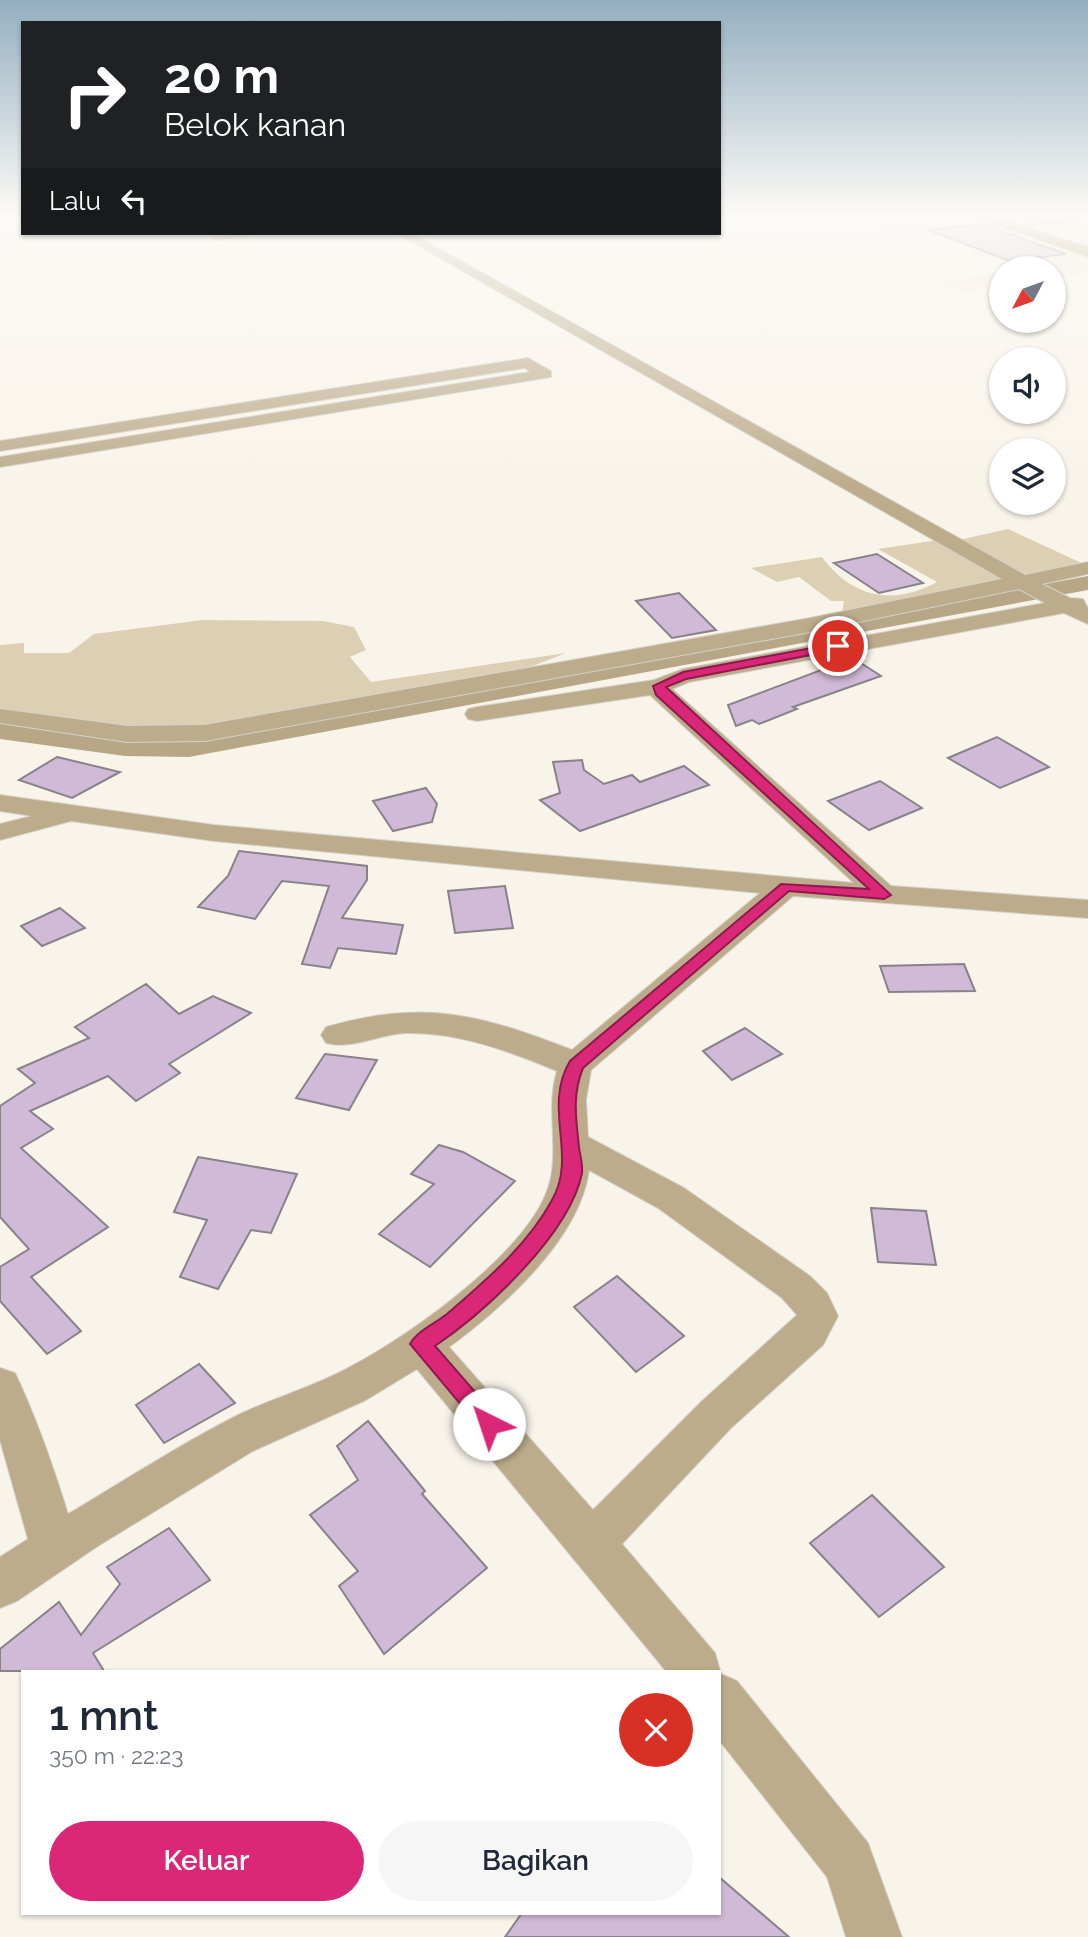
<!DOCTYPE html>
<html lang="id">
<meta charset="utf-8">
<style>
:root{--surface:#fff;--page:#f6f6f7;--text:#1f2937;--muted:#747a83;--accent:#db2777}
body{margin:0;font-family:Raleway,sans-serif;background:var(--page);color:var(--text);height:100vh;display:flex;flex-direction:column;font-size:26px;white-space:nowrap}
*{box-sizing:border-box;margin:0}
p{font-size:23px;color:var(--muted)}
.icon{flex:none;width:38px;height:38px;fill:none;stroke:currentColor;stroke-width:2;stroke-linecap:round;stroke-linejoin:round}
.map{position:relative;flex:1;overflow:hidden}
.panel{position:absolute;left:21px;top:1670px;width:700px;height:245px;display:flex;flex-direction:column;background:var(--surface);border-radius:0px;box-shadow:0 2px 5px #0004}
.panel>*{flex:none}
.guide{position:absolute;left:21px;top:21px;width:700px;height:214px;border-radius:0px;box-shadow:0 2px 5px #0004;background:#202124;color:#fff;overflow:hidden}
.needle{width:46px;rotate:229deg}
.fabs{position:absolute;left:989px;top:256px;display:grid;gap:14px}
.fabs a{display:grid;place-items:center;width:77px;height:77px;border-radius:50%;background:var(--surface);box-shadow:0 2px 5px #0004;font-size:35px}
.pin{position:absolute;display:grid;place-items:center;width:60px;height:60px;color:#fff;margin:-30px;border:4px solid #fff;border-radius:50%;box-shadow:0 2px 7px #0007}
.me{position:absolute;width:77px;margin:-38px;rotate:319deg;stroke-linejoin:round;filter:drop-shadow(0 0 5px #0008)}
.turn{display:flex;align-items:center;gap:24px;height:147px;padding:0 28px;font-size:32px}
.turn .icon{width:91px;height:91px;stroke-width:2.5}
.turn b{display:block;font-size:49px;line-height:60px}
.then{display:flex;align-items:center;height:66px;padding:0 28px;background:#0003;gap:14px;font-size:26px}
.round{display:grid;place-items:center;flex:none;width:74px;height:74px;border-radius:37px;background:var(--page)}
.overview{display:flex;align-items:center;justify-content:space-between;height:119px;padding:0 28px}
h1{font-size:42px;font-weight:600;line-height:52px}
.action{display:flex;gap:14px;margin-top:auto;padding:14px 28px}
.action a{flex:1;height:80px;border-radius:42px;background:var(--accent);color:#fff;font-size:28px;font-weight:600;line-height:80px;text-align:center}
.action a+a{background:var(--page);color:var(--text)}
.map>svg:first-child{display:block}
.built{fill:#f0e8d7}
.green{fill:#ddcfb3}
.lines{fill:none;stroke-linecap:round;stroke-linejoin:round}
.canal{fill:#b7a787;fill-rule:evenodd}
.building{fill:#d1bad7;stroke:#88828a;stroke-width:2}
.lane-casing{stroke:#d5d1c8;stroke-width:2}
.street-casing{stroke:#d5d1c8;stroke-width:2}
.secondary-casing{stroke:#d5d1c8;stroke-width:3}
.lane{fill:#bcac8c;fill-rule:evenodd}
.street{fill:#bcac8c;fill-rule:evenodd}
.secondary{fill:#a08957;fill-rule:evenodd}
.route{fill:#db2777;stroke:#8e194d;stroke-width:2}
</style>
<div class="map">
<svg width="1088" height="1937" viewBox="0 0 1088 1937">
<rect width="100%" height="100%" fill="#f9f4ea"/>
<g class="built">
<path d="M880,217H971L1030,238L983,244L967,232L944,224L886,230L858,220Z"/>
<path d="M985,217H1088V250H1087Z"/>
<path d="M1057,242L1088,252V273L1054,279V268H1012L973,253Z"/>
<path d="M1001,273V286L966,291L943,282Z"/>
</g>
<g class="green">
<path d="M1008,529L1086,565L842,613L844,601H831L799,577L777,582L751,568L822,557C852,598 893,606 937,582L878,549L945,539L950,542Z"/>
<path d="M203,620L323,621L354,627L366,650L350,657L371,682L566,653L500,679L187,735L0,711V645L24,643V653H69L94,634Z"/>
</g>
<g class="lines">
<path class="canal" d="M1088,576V590L189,757L125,756L0,739V723L125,740L189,741Z"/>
</g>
<g class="building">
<path d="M984,224L1012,235L1066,254L1010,261L928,230Z"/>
<path d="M877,554L923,583L879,593L834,563Z"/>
<path d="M679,593L716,630L672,638L636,601Z"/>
<path d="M853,658L881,676L793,707L797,709L759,724L752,720L736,726L728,705Z"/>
<path d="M997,737L1049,767L1000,788L948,758Z"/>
<path d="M57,757L120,772L72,798L19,780Z"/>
<path d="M582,760L584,770L604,784L632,775L640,782L684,766L709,785L580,831L540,800L560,793L553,762Z"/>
<path d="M880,781L922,808L869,830L828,801Z"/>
<path d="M426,788L437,804L432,822L393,831L373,801Z"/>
<path d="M239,851L367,866V880L342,918L403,925L396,954L338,948L330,968L302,964L329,886L282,881L255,919L198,907L228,876Z"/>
<path d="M505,886L513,928L455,933L448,891Z"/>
<path d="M60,908L85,928L42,946L21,926Z"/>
<path d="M964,964L975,991L889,992L880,966Z"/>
<path d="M146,984L179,1014L213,996L251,1013L169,1064L180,1073L136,1101L108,1076L30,1111L53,1129L21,1148L108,1227L31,1277L81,1331L47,1354L0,1301V1267L29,1249L0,1217V1106L35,1083L18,1069L89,1038L75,1027Z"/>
<path d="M745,1028L782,1054L732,1080L703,1051Z"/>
<path d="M325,1054L377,1060L349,1110L296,1098Z"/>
<path d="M439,1145L463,1152L515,1181L430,1267L379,1234L434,1184L411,1174Z"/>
<path d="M198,1157L297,1174L271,1233L251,1230L218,1289L180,1277L207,1220L174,1212Z"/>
<path d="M871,1208L926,1211L936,1265L878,1262Z"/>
<path d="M617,1276L684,1336L636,1372L574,1307Z"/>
<path d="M199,1364L235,1403L164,1443L136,1405Z"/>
<path d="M368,1421L425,1491L422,1494L487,1568L384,1654L339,1586L358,1571L310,1515L358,1480L337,1446Z"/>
<path d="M872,1495L944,1567L879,1617L810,1543Z"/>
<path d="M169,1528L210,1580L93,1653L104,1671H0V1649L59,1602L81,1635L120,1584L107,1567Z"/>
<path d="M719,1877L789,1937H505L522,1913H719Z"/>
</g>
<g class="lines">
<g class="lane-casing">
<path id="lane" d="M1088,217V221L1008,228L1005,226Z"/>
</g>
<g class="street-casing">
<g id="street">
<path d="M219,233H252L246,237L215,240L213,237Z"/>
<path d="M396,233H411L1025,575L1088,562V574L1042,584L1070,598L1083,599L1088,608V624L1064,613L689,682L672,689L891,886L1088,900V918L793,896L591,1070L586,1100L588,1137L684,1188L810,1276L827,1293L838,1316L823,1345L731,1428L622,1544L715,1653L721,1674L737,1681L868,1843L902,1937H846L827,1877L719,1740V1671H666L417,1369L366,1400L253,1451L98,1546L17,1601L0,1608V1557L28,1539L0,1440V1368L15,1373C37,1419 53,1466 68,1514C122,1482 176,1447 232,1418C265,1401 301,1391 334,1375C398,1345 517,1261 545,1196C563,1156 544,1112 557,1071C508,1051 459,1032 406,1033C379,1034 352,1050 326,1043L321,1035L326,1027C424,999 479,1014 572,1050L760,893L214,841L71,821L0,840V824L32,816L0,811V795L214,825L854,883L650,695L477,721L468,719L465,714L468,709L477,707L654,680L683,669L1045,603L1019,589L810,632L205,741L127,742L0,723V709L127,726L205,725L810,618L1002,579ZM589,1170L658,1208L782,1298L797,1315L701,1402L593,1510L449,1347C502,1308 580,1239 589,1170Z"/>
<path d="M528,358L551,371V377L0,467V457L530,372L525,368L0,451V441Z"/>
</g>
</g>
<g class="secondary-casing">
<path id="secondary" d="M974,217H996L1088,247V257Z"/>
</g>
<use href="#lane" class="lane"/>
<use href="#street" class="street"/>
<use href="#secondary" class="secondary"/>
</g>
<linearGradient id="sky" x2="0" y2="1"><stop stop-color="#94afc1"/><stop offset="0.44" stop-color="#fcfaf6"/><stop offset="1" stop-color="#fcfaf6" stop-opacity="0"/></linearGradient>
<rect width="1088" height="488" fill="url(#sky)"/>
<path class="route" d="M838,643L844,646L842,649L686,679L666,687L891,895L884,899L789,891L583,1068C572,1095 576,1118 579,1147C580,1155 583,1165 582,1173C570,1234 485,1312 435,1346L497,1417L500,1424L497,1430L489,1433L482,1430L410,1344C417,1331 436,1323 447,1314C485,1281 528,1245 552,1200C578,1155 542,1108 570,1061L781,884L869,889L656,695L653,686L683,672Z"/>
</svg>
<div class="fabs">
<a><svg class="needle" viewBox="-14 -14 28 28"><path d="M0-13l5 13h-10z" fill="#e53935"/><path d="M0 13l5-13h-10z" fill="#747a83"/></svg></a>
<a><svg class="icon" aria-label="sound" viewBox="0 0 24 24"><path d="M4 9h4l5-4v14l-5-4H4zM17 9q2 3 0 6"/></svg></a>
<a><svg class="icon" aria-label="layers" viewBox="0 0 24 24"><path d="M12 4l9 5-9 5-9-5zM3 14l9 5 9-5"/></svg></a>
</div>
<div class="pin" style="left:838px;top:646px;background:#d93025"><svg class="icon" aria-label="arrive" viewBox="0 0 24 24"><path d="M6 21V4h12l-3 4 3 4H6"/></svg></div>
<svg class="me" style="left:489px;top:1424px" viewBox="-20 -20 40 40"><circle r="19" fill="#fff"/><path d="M0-13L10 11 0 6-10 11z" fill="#db2777"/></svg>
<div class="guide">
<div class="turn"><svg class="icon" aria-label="right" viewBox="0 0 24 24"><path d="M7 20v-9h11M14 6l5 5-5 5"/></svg><div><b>20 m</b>Belok kanan</div></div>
<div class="then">Lalu<svg class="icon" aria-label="left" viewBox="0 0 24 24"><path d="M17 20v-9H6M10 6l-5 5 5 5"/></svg></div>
</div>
<section class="panel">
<div class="overview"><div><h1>1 mnt</h1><p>350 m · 22:23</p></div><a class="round" style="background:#d93025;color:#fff"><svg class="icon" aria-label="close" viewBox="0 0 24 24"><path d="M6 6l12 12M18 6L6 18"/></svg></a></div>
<div class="action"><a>Keluar</a><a>Bagikan</a></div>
</section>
</div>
